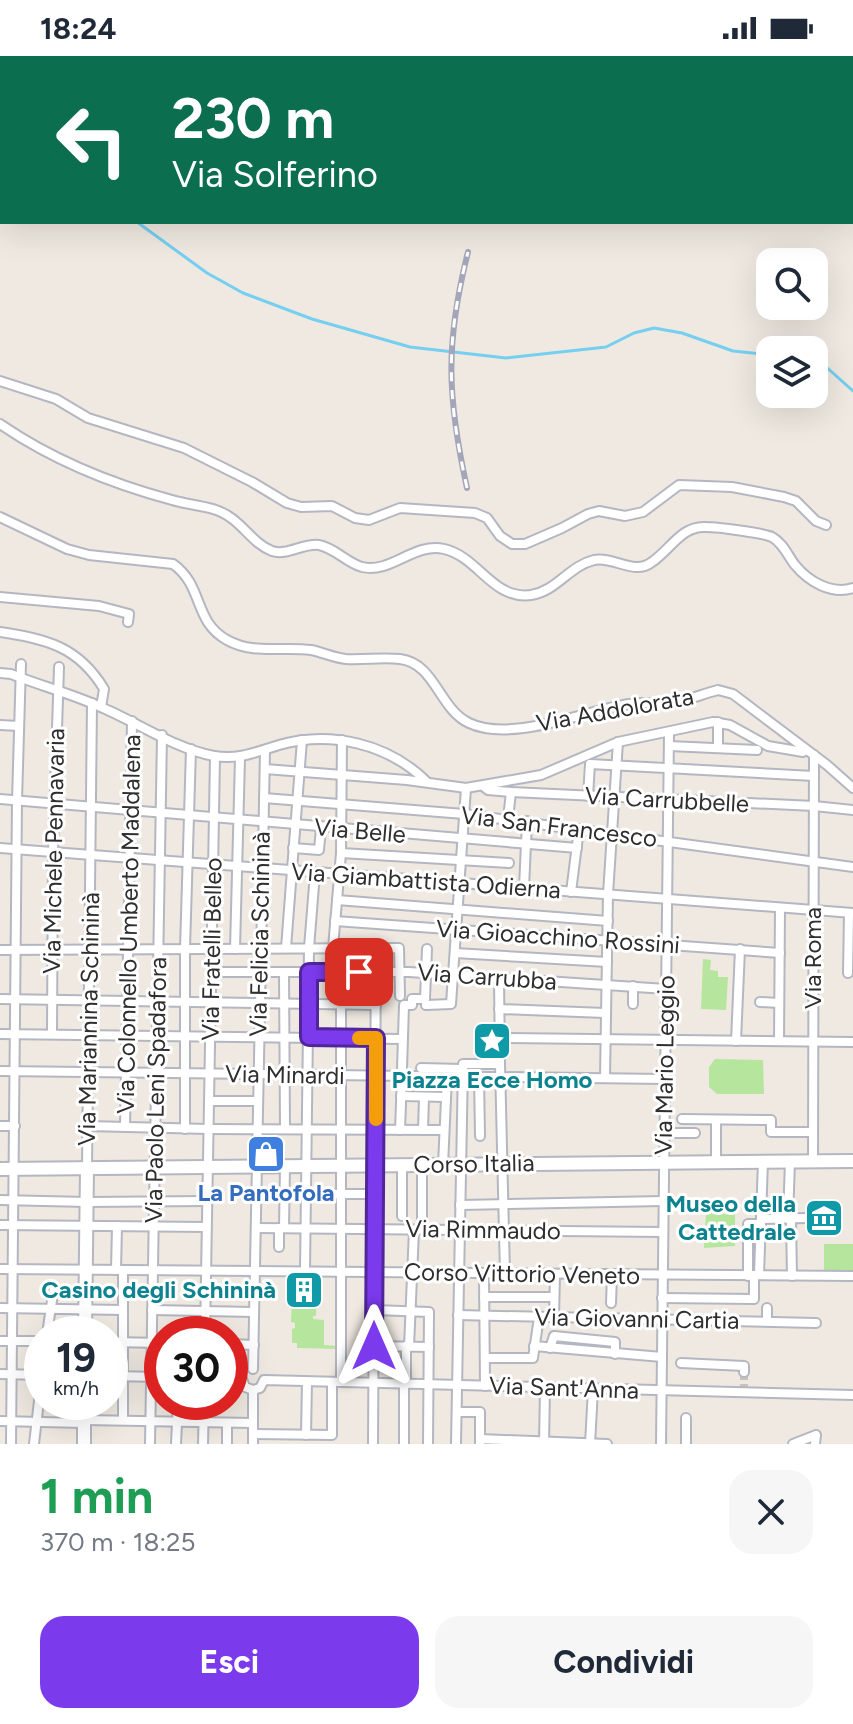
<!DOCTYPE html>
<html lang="it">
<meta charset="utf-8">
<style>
:root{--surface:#fff;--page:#f6f6f7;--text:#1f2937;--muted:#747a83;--accent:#7c3aed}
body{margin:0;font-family:Figtree,sans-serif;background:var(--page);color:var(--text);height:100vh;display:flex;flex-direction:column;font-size:30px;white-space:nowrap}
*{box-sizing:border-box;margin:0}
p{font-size:26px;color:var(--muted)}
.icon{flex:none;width:44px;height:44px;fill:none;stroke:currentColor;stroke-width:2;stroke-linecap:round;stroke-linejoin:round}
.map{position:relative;height:1388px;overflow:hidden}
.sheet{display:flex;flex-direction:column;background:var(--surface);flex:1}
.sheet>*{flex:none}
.hud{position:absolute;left:0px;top:0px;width:854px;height:168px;box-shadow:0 8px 32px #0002;background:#0b6e4f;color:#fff;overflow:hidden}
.tools{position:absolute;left:756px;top:192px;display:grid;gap:16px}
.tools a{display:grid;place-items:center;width:72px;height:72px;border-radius:16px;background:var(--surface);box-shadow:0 8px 32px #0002;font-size:40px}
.speed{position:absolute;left:24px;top:1260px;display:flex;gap:16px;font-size:40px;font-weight:700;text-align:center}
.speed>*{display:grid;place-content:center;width:104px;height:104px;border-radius:50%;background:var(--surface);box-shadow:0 8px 32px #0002;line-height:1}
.speed small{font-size:20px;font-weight:400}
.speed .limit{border:12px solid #d22;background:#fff;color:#111}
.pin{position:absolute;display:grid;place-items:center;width:68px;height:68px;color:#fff;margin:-34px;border-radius:16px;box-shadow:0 4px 12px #0006}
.me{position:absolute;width:88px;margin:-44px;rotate:0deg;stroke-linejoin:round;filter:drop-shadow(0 0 6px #0008)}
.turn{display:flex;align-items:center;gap:28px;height:168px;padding:0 40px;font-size:36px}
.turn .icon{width:104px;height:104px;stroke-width:2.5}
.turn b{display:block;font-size:56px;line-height:68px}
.round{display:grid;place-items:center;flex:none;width:84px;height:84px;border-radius:24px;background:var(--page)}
.headline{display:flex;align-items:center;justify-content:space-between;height:136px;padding:0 40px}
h1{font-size:48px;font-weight:700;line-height:60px;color:#1e9e55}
.cta{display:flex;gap:16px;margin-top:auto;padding:16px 40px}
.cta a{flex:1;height:92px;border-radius:24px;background:var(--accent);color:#fff;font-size:32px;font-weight:700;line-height:92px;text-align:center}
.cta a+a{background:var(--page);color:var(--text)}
.status{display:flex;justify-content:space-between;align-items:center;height:56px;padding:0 40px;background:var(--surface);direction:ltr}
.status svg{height:22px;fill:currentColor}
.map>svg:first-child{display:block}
.green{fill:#b6e59e}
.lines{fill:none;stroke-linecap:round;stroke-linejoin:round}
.stream{stroke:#75cff0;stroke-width:3}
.street-tunnel{stroke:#c8c4bd;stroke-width:8;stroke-dasharray:8 4;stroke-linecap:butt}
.street-casing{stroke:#b4b7c1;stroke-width:12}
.secondary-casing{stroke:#b4b7c1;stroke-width:16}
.street{stroke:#fff;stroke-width:8}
.secondary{stroke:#fff;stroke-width:12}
.rail-casing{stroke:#a3a6b8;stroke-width:6}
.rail{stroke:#fff;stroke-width:3;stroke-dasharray:9;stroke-linecap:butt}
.route-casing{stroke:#51269a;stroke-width:20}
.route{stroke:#7c3aed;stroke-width:14}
.slow{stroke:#f59e0b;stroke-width:14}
.labels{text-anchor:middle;stroke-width:6;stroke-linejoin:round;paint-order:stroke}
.street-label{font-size:24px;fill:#2e2e2e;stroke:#fff}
.culture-label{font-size:24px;font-weight:bold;fill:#0d838f;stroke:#fff;text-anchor:end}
.shop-label{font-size:24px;font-weight:bold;fill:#366cbe;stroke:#fff}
</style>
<div class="status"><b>18:24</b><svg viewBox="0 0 49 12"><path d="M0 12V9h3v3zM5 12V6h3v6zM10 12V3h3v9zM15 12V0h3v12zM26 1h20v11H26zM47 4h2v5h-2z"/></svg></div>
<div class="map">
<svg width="853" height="1388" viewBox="0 0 853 1388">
<rect width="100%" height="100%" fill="#efe9e1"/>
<g class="green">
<path d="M703,903L711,904L710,914L718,915V921H728L726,954L701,953Z"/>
<path d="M715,1003L763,1004L764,1038H717L709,1031V1011Z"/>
<path d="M728,1148H735V1190L704,1192L706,1157L727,1158Z"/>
<path d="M824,1188H853V1215L824,1214Z"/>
<path d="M292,1242H317L316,1260H313V1263L324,1264V1289L338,1290V1293L297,1292V1287H292V1273L295,1272V1267L291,1266Z"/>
</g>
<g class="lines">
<g class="stream">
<path d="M0,64L2,65"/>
<path d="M137,166L207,217L243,237L312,263L410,291L506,302L606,291L634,277L654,272L682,277L733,295L770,299"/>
<path d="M814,307L824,309L853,335"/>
</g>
<path class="street-tunnel" d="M744,1316V1337"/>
<g class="street-casing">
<g id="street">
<path d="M0,325L56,343L88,362L184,392L252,426L287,447L301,451L332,450L355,462L369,464L400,452L475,457L487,462L500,480L512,488H525L562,472L588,458L599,455L625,460L643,456L679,429L732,431L784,441L796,445L816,465L826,469"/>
<path d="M0,368C51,403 112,428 172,444C185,448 199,449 213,453C241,461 249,486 272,495C287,500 303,487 319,489C335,492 347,507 362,511C391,518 414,486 444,493C479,501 492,544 531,539C557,535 569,510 594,504C614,500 634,520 652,506C670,494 682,469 706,471C718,471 763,477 772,481C783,487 788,500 795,509C809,526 832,539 853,532"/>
<path d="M0,461L67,493L89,499L173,508C204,530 193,565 227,584C254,599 282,590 311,594C322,596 334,602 346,603C364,604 382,601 400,603C435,607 439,653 469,667C511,687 584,655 629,648C643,645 657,649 671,647C687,645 702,638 718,634L733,638L827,709L853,732"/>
<path d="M0,541L99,550L129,558L128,566"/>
<path d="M0,576C46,583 78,590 104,633L101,651"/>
<path d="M0,617L11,618C41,630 73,638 103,652C138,667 176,693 214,700C239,704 256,696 279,689C331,674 388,688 426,725"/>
<path d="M0,669L19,670"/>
<path d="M669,690L757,694"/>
<path d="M718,692V666"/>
<path d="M265,713L407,724L466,732L541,719L618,686L713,666L730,669L768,690L803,696L806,694"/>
<path d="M483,730L488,734L511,736L814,750L853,754"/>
<path d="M588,740L590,708L814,720"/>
<path d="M264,742L464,758L853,811"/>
<path d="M0,743L577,792"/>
<path d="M508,763L511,736"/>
<path d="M0,792L853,857"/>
<path d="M293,792L319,794L321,772"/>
<path d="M341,797L509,807"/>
<path d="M524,832L527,765"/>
<path d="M571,836L579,773"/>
<path d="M337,844L608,865"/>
<path d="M335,865L780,897"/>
<path d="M286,892L302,684"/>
<path d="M333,892L341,797L342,684"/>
<path d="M341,892V1326"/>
<path d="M235,893L240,702"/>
<path d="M0,894L399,892L400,940"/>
<path d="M455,897L607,906"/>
<path d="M211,916H409L666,933"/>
<path d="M284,916L285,1073"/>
<path d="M848,917L849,857"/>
<path d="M499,922L500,1008"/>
<path d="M0,943L376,949"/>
<path d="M760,946L779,947"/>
<path d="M633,948V930"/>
<path d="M426,949L451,948L466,732"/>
<path d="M499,953L605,957"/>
<path d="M0,978L403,983"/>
<path d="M52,978L53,796L59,611"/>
<path d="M499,982L853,986"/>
<path d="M736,985L740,893"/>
<path d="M779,985L780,852"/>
<path d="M421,1012L463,1013"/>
<path d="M402,1013L404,949H412V943H425L427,893"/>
<path d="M0,1015L665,1023"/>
<path d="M479,1021L480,1080"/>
<path d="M605,1022L608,838L618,686"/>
<path d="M401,1040L446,1041"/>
<path d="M209,1045H257"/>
<path d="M682,1063L771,1064V1076H813"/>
<path d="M716,1065V1106"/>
<path d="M0,1070H15"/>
<path d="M87,1070L209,1073L444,1074"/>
<path d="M125,1071L132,665"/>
<path d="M185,1073V893L191,693"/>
<path d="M400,1074L402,1021"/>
<path d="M423,1074L424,1041"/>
<path d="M664,1077H695"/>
<path d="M813,1105L814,699"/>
<path d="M443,1109L447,1021"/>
<path d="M87,1112L92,647"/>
<path d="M256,1138H375"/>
<path d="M0,1144L87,1146L206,1145"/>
<path d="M460,1149L664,1145"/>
<path d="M402,1160V1109"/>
<path d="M422,1162V1109"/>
<path d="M761,1163L807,1162"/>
<path d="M788,1163L790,1105"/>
<path d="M791,1163L792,1220"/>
<path d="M0,1169L206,1171"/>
<path d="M256,1172L663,1176"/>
<path d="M284,1172L285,1110"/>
<path d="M279,1191V1172"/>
<path d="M0,1213L853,1220"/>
<path d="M116,1214L117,1170"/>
<path d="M305,1216L309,892L315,817"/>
<path d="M484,1218L485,1330"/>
<path d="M759,1219L763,1105"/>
<path d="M748,1220V1168H761"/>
<path d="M484,1241H554"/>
<path d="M662,1242L754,1243V1219"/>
<path d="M611,1247L612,1219"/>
<path d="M0,1252L123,1254"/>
<path d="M152,1254L254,1256"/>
<path d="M374,1254L429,1256L428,1388"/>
<path d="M458,1259L816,1267"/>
<path d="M554,1261L555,1218"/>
<path d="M767,1265V1252"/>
<path d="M47,1278L54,1231"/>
<path d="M205,1278L215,700"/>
<path d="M0,1285H42"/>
<path d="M110,1286L162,1287"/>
<path d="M230,1288L254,1289"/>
<path d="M374,1290L429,1291"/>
<path d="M406,1290V1328"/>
<path d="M534,1290L662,1301"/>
<path d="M409,1291L414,1174"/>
<path d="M550,1292L554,1280L615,1286V1298"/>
<path d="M485,1302H533L539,1261"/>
<path d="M681,1307L744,1310V1316"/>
<path d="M253,1313L265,694"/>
<path d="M0,1318L42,1319"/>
<path d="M110,1320L162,1321"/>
<path d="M230,1323H242L245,1331L253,1334L260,1332L264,1324L853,1339"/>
<path d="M457,1356H480V1388"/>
<path d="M686,1362V1388"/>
<path d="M123,1363V1214"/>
<path d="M84,1364L253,1367"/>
<path d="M0,1365L84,1367"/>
<path d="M253,1378L332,1379V1326"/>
<path d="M306,1379L307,1326"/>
<path d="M480,1383L607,1388"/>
<path d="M11,1388L17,745L21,608"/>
<path d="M34,1388L42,1319"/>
<path d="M150,1388L162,679"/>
<path d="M176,1388L178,1346"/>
<path d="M203,1388L204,1346"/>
<path d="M227,1388V1367"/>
<path d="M253,1388V1334"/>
<path d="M373,1388L376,892"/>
<path d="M404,1388V1328"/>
<path d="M456,1388L463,1008H500L505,1218"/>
<path d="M544,1388L545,1332"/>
<path d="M590,1388L593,1333"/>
<path d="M661,1388L669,677"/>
<path d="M793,1388L816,1379L815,1388"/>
</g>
</g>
<g class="secondary-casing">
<g id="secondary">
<path d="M0,1113L853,1105"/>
<path d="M85,1278L87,1112"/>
<path d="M84,1388V1346"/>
</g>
</g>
<use href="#street" class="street"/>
<use href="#secondary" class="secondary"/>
<g class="rail-casing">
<path id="rail" d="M467,432C447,341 445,287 468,196"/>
</g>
<use href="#rail" class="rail"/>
</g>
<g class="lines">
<g class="route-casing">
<path id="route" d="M359,916H309V981L376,982L374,1290"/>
</g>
<use href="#route" class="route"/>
<path class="slow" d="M359,982H376V1063"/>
</g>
<defs>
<g id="sight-square" transform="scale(2)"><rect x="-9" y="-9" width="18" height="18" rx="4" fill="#0f9aa8" stroke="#fff"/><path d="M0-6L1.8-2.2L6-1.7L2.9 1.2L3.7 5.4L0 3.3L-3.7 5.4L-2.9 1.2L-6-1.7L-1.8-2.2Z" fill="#fff"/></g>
<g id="shop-square" transform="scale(2)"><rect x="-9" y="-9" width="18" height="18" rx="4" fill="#3f7fe0" stroke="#fff"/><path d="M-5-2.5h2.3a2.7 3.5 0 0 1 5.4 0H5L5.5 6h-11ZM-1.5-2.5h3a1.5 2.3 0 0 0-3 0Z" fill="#fff"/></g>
<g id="museum-square" transform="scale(2)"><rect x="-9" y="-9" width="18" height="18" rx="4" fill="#0f9aa8" stroke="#fff"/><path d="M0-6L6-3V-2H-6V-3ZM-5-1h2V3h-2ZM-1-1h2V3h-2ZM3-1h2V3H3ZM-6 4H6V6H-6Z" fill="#fff"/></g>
<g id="building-square" transform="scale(2)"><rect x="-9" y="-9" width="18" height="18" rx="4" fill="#0f9aa8" stroke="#fff"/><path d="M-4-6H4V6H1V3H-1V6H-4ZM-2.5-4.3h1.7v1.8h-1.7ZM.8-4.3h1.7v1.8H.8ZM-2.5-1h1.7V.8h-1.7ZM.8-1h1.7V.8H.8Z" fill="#fff"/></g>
</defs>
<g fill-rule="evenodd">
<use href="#sight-square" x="492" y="985"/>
<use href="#shop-square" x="266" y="1098"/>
<use href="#museum-square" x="824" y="1162"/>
<use href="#building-square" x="304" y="1234"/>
</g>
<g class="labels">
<g class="street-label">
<text transform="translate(615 654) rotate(-10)" y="8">Via Addolorata</text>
<text transform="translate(667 744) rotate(3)" y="8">Via Carrubbelle</text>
<text transform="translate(559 771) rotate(7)" y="8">Via San Francesco</text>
<text transform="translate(360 775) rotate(5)" y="8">Via Belle</text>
<text transform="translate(54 795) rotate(-89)" y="8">Via Michele Pennavaria</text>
<text transform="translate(426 825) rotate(4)" y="8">Via Giambattista Odierna</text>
<text transform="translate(129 868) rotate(-89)" y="8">Via Colonnello Umberto Maddalena</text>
<text transform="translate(260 878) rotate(-89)" y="8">Via Felicia Schininà</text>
<text transform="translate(558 881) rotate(4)" y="8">Via Gioacchino Rossini</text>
<text transform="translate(212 893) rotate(-89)" y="8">Via Fratelli Belleo</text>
<text transform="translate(813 902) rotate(-90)" y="8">Via Roma</text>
<text transform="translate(487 921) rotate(4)" y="8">Via Carrubba</text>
<text transform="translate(89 963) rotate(-89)" y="8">Via Mariannina Schininà</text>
<text transform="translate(665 1009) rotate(-89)" y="8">Via Mario Leggio</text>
<text transform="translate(285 1019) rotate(1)" y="8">Via Minardi</text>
<text transform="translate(156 1034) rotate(-89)" y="8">Via Paolo Leni Spadafora</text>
<text transform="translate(474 1108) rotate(-1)" y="8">Corso Italia</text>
<text transform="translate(483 1174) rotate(1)" y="8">Via Rimmaudo</text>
<text transform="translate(522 1218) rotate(1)" y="8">Corso Vittorio Veneto</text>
<text transform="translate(637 1263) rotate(1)" y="8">Via Giovanni Cartia</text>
<text transform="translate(564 1332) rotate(2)" y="8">Via Sant'Anna</text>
</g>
<g class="culture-label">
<text x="492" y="1032" text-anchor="middle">Piazza Ecce Homo</text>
<text x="796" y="1156">Museo della<tspan x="796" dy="28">Cattedrale</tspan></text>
<text x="276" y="1242">Casino degli Schininà</text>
</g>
<g class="shop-label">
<text x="266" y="1145">La Pantofola</text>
</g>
</g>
</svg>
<div class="tools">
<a><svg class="icon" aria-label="search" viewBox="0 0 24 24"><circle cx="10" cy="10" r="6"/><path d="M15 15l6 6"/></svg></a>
<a><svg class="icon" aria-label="layers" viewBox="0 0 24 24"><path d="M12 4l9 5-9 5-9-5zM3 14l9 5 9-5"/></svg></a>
</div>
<div class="speed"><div>19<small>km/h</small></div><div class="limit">30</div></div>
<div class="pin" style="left:359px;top:916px;background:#d93025"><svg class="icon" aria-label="arrive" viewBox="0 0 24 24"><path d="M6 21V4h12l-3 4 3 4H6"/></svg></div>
<svg class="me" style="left:374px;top:1290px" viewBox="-20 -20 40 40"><path d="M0-17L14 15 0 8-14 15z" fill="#7c3aed" stroke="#fff" stroke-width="4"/></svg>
<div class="hud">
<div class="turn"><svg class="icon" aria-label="left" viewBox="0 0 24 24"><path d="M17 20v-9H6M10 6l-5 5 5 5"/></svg><div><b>230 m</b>Via Solferino</div></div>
</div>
</div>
<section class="sheet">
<div class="headline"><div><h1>1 min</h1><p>370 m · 18:25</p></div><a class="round"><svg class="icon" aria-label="close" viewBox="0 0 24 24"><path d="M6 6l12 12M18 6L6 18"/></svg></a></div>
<div class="cta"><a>Esci</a><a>Condividi</a></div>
</section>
